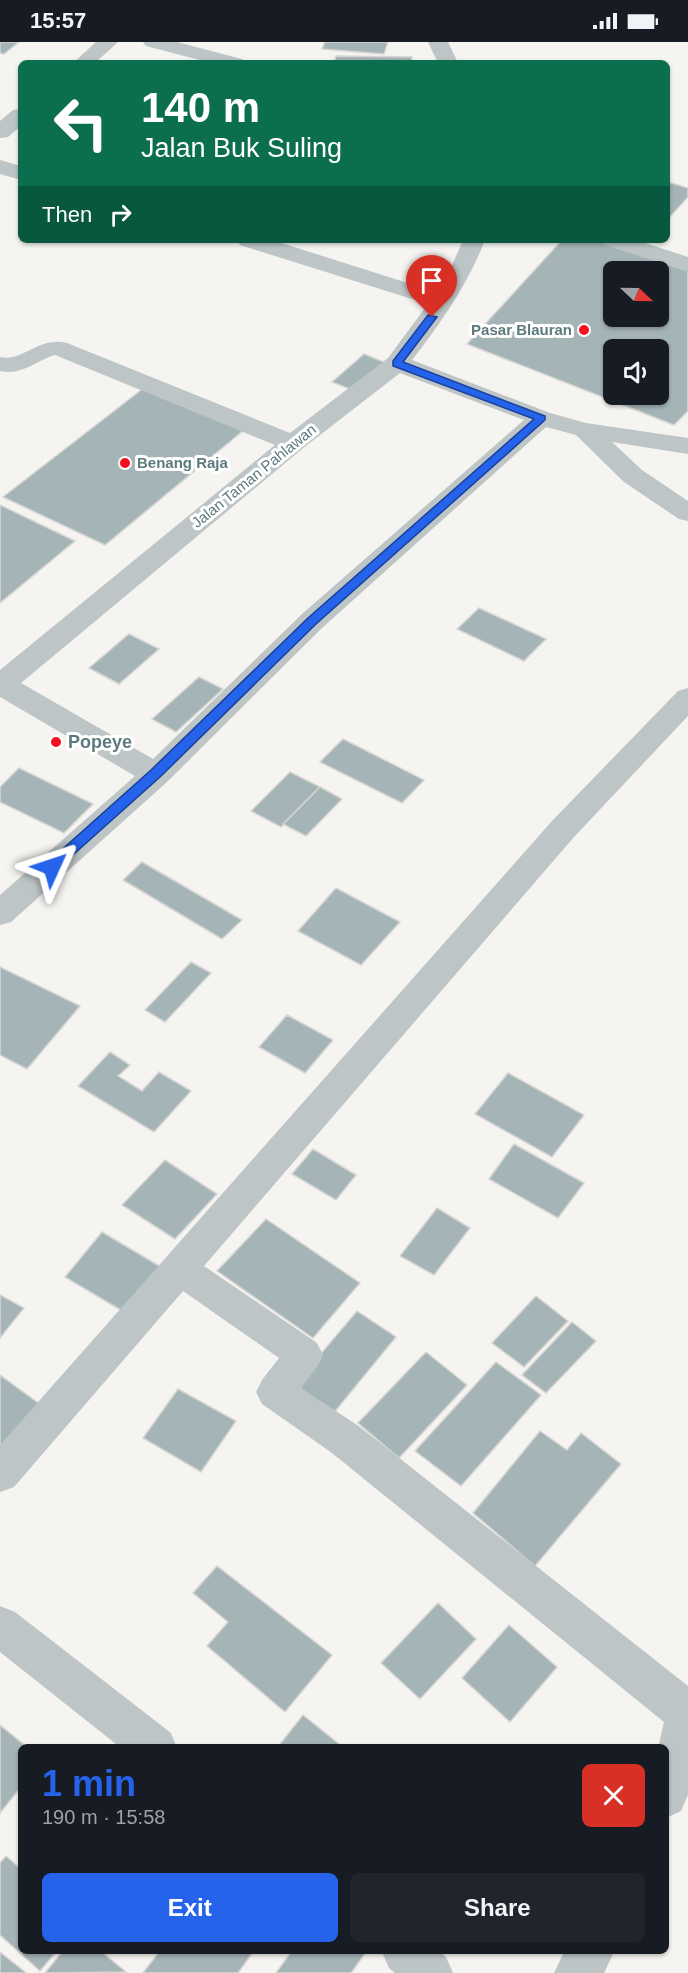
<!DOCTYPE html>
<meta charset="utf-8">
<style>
:root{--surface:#171b24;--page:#20242c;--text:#f1f3f6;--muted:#9ea1a6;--accent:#2563eb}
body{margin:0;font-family:Helvetica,sans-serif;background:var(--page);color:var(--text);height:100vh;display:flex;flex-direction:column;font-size:22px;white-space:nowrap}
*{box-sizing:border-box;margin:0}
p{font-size:20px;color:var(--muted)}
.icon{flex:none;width:33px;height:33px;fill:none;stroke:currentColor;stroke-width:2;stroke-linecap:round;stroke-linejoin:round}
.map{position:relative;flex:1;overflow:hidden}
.sheet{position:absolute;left:18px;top:1702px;width:651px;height:210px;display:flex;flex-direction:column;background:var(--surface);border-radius:9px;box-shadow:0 2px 4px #0004}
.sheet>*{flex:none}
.top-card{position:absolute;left:18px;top:18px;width:652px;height:183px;border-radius:9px;box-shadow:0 2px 4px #0004;background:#0b6e4f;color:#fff;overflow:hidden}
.needle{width:39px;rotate:112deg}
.fabs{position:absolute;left:603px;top:219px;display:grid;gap:12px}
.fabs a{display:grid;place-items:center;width:66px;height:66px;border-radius:9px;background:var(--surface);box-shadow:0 2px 4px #0004;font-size:30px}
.pin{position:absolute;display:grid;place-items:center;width:51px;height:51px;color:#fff;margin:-62px -26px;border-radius:50% 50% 50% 0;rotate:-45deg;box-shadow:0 0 6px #0007}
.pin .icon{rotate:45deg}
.me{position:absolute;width:66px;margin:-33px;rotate:48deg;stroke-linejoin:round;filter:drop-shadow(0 0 4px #0008)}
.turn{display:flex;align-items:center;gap:21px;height:126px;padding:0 24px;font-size:27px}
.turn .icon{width:78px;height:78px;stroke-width:2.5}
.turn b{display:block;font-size:42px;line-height:51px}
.then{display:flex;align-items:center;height:57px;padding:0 24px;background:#0003;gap:12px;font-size:22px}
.round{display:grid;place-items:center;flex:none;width:63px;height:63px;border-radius:9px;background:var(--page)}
.head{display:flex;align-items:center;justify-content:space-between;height:102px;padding:0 24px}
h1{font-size:36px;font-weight:800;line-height:45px;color:var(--accent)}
.action{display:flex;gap:12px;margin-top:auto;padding:12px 24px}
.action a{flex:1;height:69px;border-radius:9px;background:var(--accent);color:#fff;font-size:24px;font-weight:800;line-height:69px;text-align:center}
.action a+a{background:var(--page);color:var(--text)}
.status{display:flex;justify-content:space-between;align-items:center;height:42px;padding:0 30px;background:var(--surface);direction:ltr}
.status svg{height:16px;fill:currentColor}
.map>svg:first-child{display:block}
.building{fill:#a5b4b6;stroke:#d6d5d3;stroke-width:1.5;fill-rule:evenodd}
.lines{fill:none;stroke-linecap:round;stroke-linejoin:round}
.minor{fill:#bdc5c6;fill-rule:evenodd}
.route{fill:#2563eb;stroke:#184099;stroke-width:1.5}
.poi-dot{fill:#f51022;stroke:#fff;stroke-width:2}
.labels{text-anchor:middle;stroke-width:6;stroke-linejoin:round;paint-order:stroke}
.far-poi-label{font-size:15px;font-weight:bold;fill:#5d7a7f;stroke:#fff;text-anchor:end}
.far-street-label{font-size:15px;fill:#5d7a7f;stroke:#fff}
.poi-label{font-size:18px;font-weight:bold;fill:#5d7a7f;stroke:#fff;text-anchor:start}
</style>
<div class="status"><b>15:57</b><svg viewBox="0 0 49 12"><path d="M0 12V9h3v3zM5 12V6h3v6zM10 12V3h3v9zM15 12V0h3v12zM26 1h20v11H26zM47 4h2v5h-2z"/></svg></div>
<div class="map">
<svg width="688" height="1931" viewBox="0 0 688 1931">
<rect width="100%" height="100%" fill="#f5f4f0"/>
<g class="building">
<path d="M0,0H19L4,12L0,11Z"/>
<path d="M325,0H388L384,12L322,7Z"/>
<path d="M336,14L412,15L411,21H334Z"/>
<path d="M668,140L688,146V155L669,176L668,175Z"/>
<path d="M562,198H607L688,228V369L674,383L467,302ZM614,230H658V274H614ZM614,308H658V352H614Z"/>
<path d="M364,312L386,321L355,349L332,340Z"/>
<path d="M145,345L244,388L105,503L3,455Z"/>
<path d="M0,463L75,499L0,561Z"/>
<path d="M479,566L546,597L524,619L457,587Z"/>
<path d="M129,592L159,607L119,642L89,626Z"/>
<path d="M199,635L223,647L176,690L152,677Z"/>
<path d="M343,697L424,738L402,761L320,720Z"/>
<path d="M19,726L93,762L64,791L0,760V745Z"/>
<path d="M290,730L320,745L281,785L251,769Z"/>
<path d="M320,745L342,757L306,794L283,782Z"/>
<path d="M142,820L242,878L222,897L123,838Z"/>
<path d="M336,846L400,880L361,923L298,889Z"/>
<path d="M191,920L211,931L165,980L145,968Z"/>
<path d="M0,925L80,964L27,1027L0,1013Z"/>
<path d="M287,973L333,998L305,1031L259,1005Z"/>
<path d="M110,1010L130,1023L118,1034L142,1049L159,1030L191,1049L154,1090L78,1044Z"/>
<path d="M508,1031L584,1073L552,1115L475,1072Z"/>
<path d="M514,1102L584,1141L558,1176L489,1137Z"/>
<path d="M313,1107L356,1133L336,1158L292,1132Z"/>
<path d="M165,1118L217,1152L175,1197L122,1163Z"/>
<path d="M437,1166L470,1186L434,1233L400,1214Z"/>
<path d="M266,1177L360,1241L313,1296L217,1229Z"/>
<path d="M102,1190L161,1225L124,1270L65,1235Z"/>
<path d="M0,1253L24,1266L0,1296Z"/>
<path d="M536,1254L568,1279L524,1325L492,1301Z"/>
<path d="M357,1269L396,1295L332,1373L292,1346Z"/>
<path d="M572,1280L596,1299L546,1351L522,1333Z"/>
<path d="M426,1310L467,1343L399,1416L358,1381Z"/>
<path d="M496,1320L541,1353L461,1444L415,1409Z"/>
<path d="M0,1333L41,1363L0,1409Z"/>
<path d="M178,1347L236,1379L201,1430L143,1396Z"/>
<path d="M540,1389L567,1408L581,1391L621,1422L535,1524L473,1471Z"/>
<path d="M217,1524L332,1613L285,1670L207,1604L228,1580L193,1551Z"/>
<path d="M438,1561L476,1597L420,1657L381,1621Z"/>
<path d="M509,1583L557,1625L510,1680L462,1636Z"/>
<path d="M303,1673L344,1706H277Z"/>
<path d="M0,1683L28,1706H21V1745L0,1771Z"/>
<path d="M6,1814L21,1827V1910H56L40,1929L0,1893V1821Z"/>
<path d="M0,1910L25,1930L24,1931H0Z"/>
<path d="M62,1910H102L126,1930L45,1931Z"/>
<path d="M159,1910H253L238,1931H143Z"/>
<path d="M291,1910H366L351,1931H276Z"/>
</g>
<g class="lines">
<g class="minor">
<path d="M96,0H118L95,21H73Z"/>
<path d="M143,0H177L242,17L245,21H211L146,4Z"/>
<path d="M428,0H448L458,21H438Z"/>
<path d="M21,67V84L8,95L0,96V79L13,68Z"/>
<path d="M0,118L21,124V138L0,132Z"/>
<path d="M237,198H272L436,250L450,228L463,198H485C468,242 441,281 412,318L550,371L586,381L688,396V412L612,400L642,428L688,459V479L679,477L624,440L576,393L546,385L322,586L167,740L11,880L0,883V853L135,734L0,655V628L275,403L55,313C35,319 22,334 0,329V315C24,320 38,294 67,301L290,391L388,316L428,262L240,203ZM400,331L524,378L302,572L153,717L21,641L302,407Z"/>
<path d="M602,198H636L688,215V230L605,203Z"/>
<path d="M688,646V674L574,795L204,1224L317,1301L323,1313L317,1325L301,1346L360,1385L688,1644V1753L681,1769L666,1776V1706H658L664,1680L332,1411L262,1362L256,1350L262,1338L279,1316L183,1249L14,1445L0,1450V1403L552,779L678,649Z"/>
<path d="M0,1564L15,1570L171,1691L177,1706H121L0,1610Z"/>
<path d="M382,1910H440L446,1915L453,1931H395L389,1926Z"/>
<path d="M564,1910H614L604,1931H554Z"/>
</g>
</g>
<path class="route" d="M428,273L437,275L403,320L545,374V378L316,582L160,735L56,828H47L45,825L47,821L151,728L308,576L534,377L393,324V319Z"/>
<g class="poi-dot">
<circle cx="584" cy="288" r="6"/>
<circle cx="125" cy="421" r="6"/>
<circle cx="56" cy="700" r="6"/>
</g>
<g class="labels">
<g class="far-poi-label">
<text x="572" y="293">Pasar Blauran</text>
<text x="137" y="426" text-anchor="start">Benang Raja</text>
</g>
<g class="far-street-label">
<text transform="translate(254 434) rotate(-39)" y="5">Jalan Taman Pahlawan</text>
</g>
<g class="poi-label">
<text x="68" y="706">Popeye</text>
</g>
</g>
</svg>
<div class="fabs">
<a><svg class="needle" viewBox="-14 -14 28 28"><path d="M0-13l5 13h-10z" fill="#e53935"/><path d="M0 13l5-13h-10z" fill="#9ea1a6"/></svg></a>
<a><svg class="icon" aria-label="sound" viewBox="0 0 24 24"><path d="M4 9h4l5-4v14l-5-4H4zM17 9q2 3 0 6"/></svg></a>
</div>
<div class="pin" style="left:432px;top:275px;background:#d93025"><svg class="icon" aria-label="arrive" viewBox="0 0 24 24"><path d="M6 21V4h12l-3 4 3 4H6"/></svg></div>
<svg class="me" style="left:52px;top:825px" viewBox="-20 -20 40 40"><path d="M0-17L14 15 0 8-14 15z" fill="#2563eb" stroke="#fff" stroke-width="4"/></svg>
<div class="top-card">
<div class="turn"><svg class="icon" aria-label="left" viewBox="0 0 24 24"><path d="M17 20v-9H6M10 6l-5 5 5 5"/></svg><div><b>140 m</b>Jalan Buk Suling</div></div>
<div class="then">Then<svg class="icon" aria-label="right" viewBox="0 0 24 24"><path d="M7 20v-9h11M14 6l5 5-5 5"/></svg></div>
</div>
<section class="sheet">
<div class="head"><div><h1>1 min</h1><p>190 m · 15:58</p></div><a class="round" style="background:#d93025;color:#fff"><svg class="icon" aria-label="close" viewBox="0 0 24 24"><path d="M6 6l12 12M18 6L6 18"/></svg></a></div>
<div class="action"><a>Exit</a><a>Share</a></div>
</section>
</div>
